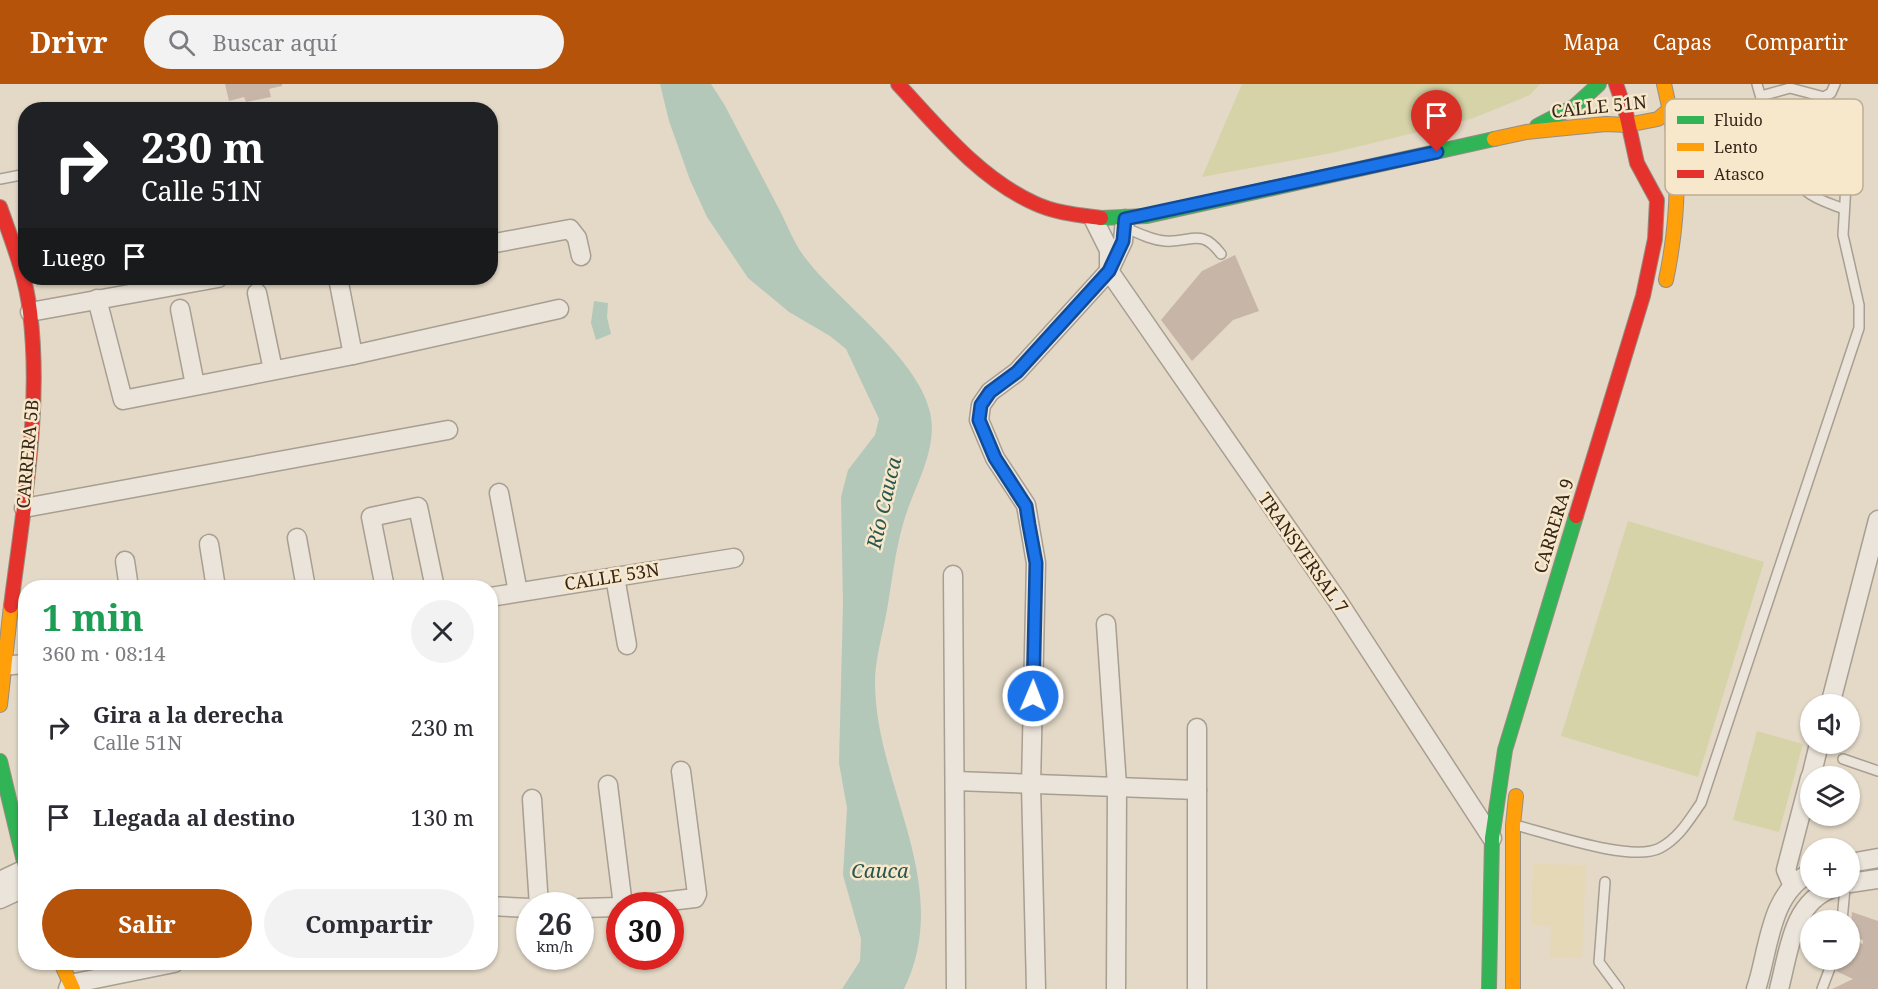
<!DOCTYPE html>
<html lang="es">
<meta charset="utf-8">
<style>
:root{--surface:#fff;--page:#f2f2f3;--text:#2b2b33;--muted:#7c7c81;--accent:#b45309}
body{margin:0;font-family:"Noto Serif",serif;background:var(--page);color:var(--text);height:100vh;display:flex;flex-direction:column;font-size:22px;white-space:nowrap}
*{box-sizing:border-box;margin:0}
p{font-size:20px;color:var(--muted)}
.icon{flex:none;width:33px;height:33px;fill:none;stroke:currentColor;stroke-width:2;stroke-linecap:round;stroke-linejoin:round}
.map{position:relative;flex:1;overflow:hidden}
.drawer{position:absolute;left:18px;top:496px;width:480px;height:390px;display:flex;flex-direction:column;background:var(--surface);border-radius:24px;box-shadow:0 2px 4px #0004}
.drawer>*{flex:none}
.banner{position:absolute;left:18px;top:18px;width:480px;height:183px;border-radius:24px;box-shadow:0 2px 4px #0004;background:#202124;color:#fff;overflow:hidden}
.buttons{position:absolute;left:1800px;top:610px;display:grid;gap:12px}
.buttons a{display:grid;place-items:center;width:60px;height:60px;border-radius:50%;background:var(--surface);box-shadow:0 2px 4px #0004;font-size:30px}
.speed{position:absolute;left:516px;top:808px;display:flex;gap:12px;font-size:30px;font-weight:700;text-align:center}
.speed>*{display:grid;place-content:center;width:78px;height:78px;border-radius:50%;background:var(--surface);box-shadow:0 2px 4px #0004;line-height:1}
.speed small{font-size:15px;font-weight:400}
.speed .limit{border:9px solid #d22;background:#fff;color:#111}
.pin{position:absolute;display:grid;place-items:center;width:51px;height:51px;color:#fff;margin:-62px -26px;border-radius:50% 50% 50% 0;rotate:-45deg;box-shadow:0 0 6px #0007}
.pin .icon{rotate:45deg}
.me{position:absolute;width:66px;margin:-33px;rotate:1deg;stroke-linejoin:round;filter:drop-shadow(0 0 4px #0008)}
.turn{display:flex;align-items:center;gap:21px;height:126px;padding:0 24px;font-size:27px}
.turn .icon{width:78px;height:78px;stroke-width:2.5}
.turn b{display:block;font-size:42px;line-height:51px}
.then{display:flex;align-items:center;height:57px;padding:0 24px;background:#0003;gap:12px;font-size:22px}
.round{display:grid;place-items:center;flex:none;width:63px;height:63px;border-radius:32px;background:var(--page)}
.overview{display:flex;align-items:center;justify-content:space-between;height:102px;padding:0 24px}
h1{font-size:36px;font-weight:700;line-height:45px;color:#1e9e55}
.cta{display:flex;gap:12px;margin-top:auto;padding:12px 24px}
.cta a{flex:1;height:69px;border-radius:36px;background:var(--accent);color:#fff;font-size:24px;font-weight:700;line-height:69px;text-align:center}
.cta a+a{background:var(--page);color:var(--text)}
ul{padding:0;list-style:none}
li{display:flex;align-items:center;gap:18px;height:90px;padding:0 24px}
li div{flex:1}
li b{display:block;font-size:22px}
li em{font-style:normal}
header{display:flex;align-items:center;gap:36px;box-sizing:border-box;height:84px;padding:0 30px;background:var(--accent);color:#fff}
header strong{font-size:28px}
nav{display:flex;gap:33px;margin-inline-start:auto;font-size:21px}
.search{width:420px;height:54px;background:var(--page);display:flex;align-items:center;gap:15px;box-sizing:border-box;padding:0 21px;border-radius:33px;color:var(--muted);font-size:22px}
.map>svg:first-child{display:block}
.farmland{fill:#e5d8b6}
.green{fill:#d6d3a8}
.water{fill:#b4c8ba}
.building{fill:#c7b6a8}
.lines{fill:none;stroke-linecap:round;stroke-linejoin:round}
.lane-casing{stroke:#a89e91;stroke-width:12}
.street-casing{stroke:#a89e91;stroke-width:21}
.fast-casing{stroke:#988d81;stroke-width:16}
.slow-casing{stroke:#988d81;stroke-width:16}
.jam-casing{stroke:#988d81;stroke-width:16}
.lane{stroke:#ebe4da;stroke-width:9}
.street{stroke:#ebe4da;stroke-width:18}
.fast{stroke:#30b455;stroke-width:14}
.slow{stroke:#ff9f0a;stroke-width:14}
.jam{stroke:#e5322d;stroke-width:14}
.route-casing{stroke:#114b97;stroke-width:15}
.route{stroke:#1a73e8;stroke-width:10}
.labels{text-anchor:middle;stroke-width:5;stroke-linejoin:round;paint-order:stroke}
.street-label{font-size:18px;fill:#36261a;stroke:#f7e7cb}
.water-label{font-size:20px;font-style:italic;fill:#285751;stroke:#f7e7cb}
.key{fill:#f7e7cb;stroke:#bdad96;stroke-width:1.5}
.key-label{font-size:16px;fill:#36261a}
</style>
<header>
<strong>Drivr</strong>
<div class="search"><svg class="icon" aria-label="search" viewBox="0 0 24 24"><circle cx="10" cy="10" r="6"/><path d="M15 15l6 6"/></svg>Buscar aquí</div>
<nav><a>Mapa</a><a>Capas</a><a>Compartir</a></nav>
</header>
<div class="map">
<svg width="1878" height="905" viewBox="0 0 1878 905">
<rect width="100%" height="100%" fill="#e4d9c7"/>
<path class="farmland" d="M1533,780L1586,781L1582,874L1550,873L1551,842L1531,841Z"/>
<g class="green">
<path d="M1242,0H1540L1530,11L1471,35L1332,69L1202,93Z"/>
<path d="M1628,437L1764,478L1698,693L1561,652Z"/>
<path d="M1757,647L1803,660L1779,748L1733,736Z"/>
</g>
<g class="water">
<path d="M660,0H711L724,20C742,54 760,89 778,123C786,138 793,157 803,171C837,217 917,272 930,328C939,366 913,404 903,440C895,468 892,497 887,526C883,549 875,575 875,598C875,702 955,800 904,905H842L860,877L861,855L843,791L847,724L839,679L843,519L841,413L848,386L875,351L879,335L846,265L830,252L789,228L748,194L707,133L690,96L669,37Z"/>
<path d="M594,217L608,219L607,233L611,250L596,256L591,239Z"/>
</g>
<g class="building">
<path d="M225,0H282V2L269,5L271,13L246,18L244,13L229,17Z"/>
<path d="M1235,171L1259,227L1233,236L1192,277L1161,236L1202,187Z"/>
<path d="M1852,828L1878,837V905H1832L1853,895L1836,887L1839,876H1850V856L1863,860V856L1850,852Z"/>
</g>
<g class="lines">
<g class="lane-casing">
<g id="lane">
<path d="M1757,0C1767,35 1779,80 1806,107C1816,116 1832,120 1844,125"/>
<path d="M1761,12L1790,4L1824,13L1831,9L1835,0"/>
<path d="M0,95L26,90"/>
<path d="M1124,143C1138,149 1151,156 1165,157C1191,159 1201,143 1221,170"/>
<path d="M1843,675L1878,687"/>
<path d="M1515,741C1548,749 1632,779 1660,764C1679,754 1689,736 1701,719L1859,244V221L1843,151L1848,67L1837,54L1766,30"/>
<path d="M1605,798L1599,878L1619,905"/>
<path d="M1842,837L1845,804"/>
<path d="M1822,905L1833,876"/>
</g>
</g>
<g class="street-casing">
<g id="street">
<path d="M1094,136L1109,166V185"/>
<path d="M490,160L570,145L577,154L581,172"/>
<path d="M1109,187L1337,516L1492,754"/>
<path d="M338,194L353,271"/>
<path d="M257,209L273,286"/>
<path d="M97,215L123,316L353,271L559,225"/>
<path d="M180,225L195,301"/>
<path d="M30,228L218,194"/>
<path d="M499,409L518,508"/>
<path d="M24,424L448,346"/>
<path d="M297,454L306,504"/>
<path d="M209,460L216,504"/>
<path d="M125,477L129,504"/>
<path d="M953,491L956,905"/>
<path d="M615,493L627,561"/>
<path d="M385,504L371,433L418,423L435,504"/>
<path d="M490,513L734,474"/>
<path d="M1106,540L1117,702L1116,905"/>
<path d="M0,582L26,580"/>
<path d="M1830,621L1878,436"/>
<path d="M1197,644V905"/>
<path d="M1811,693L1819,660"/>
<path d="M956,697L1197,706"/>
<path d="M608,701L623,822"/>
<path d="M532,715L539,822"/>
<path d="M1850,779L1878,774"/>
<path d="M0,797L25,785"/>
<path d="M1850,799L1878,795"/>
<path d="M1793,802L1786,786L1810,694"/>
<path d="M0,815L26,803"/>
<path d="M490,822L530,824"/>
<path d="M626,822L695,814L697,810L681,687"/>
<path d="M580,824L620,823"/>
<path d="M68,905L70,900L174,879"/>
<path d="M1036,905L1031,701L1036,479L1026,421L995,374L979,336L981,321L990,308L1017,288L1109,187L1123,157L1125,135"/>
<path d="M1756,905C1769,867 1769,810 1810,789"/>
<path d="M1779,905C1789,868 1792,818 1833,804"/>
</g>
</g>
<g class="fast-casing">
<g id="fast">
<path d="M1537,42L1575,22L1599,0"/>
<path d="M1101,134L1147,132L1494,55"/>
<path d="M0,677L26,786"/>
<path d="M1489,905L1492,754L1505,666L1576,432"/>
</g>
</g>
<g class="slow-casing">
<g id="slow">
<path d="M1664,0C1681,67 1680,129 1666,196"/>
<path d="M1494,55L1526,48L1606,40L1627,41L1658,35L1671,24"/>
<path d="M0,621L11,522"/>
<path d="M61,879L73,905"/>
<path d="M1513,905V741L1516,712"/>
</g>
</g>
<g class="jam-casing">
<g id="jam">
<path d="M898,0C938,43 979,94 1034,119C1055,129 1078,131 1101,134"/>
<path d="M0,123C12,157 26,192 30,228C42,326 23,425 11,522"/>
<path d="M1576,432L1643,212L1655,155L1657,116L1637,79L1626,29L1616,0"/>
</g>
</g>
<use href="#lane" class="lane"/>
<use href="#street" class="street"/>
<use href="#fast" class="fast"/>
<use href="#slow" class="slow"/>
<use href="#jam" class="jam"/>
</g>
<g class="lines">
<g class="route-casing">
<path id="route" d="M1033,612L1036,479L1029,441L1026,422L995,374L979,336L981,321L990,308L1017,288L1109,187L1123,157L1125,135L1437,68"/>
</g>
<use href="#route" class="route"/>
</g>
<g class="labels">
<g class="street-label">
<text transform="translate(1599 23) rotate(-6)" y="6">CALLE 51N</text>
<text transform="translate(28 370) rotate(-85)" y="6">CARRERA 5B</text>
<text transform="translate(1554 442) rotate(-73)" y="6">CARRERA 9</text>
<text transform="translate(1303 469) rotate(55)" y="6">TRANSVERSAL 7</text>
<text transform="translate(612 493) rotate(-9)" y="6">CALLE 53N</text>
</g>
<g class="water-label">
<text transform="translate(884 419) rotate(-77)" y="7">Río Cauca</text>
<text x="880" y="794">Cauca</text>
</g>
</g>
<rect x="1665" y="15" width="198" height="96" rx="9" class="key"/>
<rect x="1677" y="32" width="27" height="8" fill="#30b455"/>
<rect x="1677" y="59" width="27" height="8" fill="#ff9f0a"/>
<rect x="1677" y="86" width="27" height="8" fill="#e5322d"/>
<g class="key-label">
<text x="1714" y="42">Fluido</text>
<text x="1714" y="69">Lento</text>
<text x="1714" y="96">Atasco</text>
</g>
</svg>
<div class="buttons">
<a><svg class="icon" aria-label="sound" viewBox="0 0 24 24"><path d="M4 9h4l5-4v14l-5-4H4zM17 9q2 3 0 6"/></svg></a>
<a><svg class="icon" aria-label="layers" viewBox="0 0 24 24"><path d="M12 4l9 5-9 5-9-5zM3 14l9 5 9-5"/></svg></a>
<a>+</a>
<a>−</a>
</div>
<div class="speed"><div>26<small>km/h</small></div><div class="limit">30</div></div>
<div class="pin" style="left:1437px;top:68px;background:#d93025"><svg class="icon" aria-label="arrive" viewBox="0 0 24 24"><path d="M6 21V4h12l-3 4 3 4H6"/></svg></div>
<svg class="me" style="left:1033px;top:612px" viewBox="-20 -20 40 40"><circle r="17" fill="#1a73e8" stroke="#fff" stroke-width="3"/><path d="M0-11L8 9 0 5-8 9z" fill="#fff"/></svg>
<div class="banner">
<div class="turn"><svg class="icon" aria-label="right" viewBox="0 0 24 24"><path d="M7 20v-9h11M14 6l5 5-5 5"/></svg><div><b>230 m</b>Calle 51N</div></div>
<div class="then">Luego<svg class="icon" aria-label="arrive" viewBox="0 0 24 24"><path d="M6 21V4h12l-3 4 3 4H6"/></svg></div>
</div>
<section class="drawer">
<div class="overview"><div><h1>1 min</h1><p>360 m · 08:14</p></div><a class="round"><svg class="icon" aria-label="close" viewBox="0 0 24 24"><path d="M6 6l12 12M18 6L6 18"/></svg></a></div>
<ul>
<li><svg class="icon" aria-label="right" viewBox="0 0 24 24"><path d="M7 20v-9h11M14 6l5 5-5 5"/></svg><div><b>Gira a la derecha</b><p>Calle 51N</p></div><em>230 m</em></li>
<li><svg class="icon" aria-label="arrive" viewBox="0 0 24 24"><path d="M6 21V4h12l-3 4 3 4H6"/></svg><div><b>Llegada al destino</b></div><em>130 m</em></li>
</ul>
<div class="cta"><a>Salir</a><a>Compartir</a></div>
</section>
</div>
